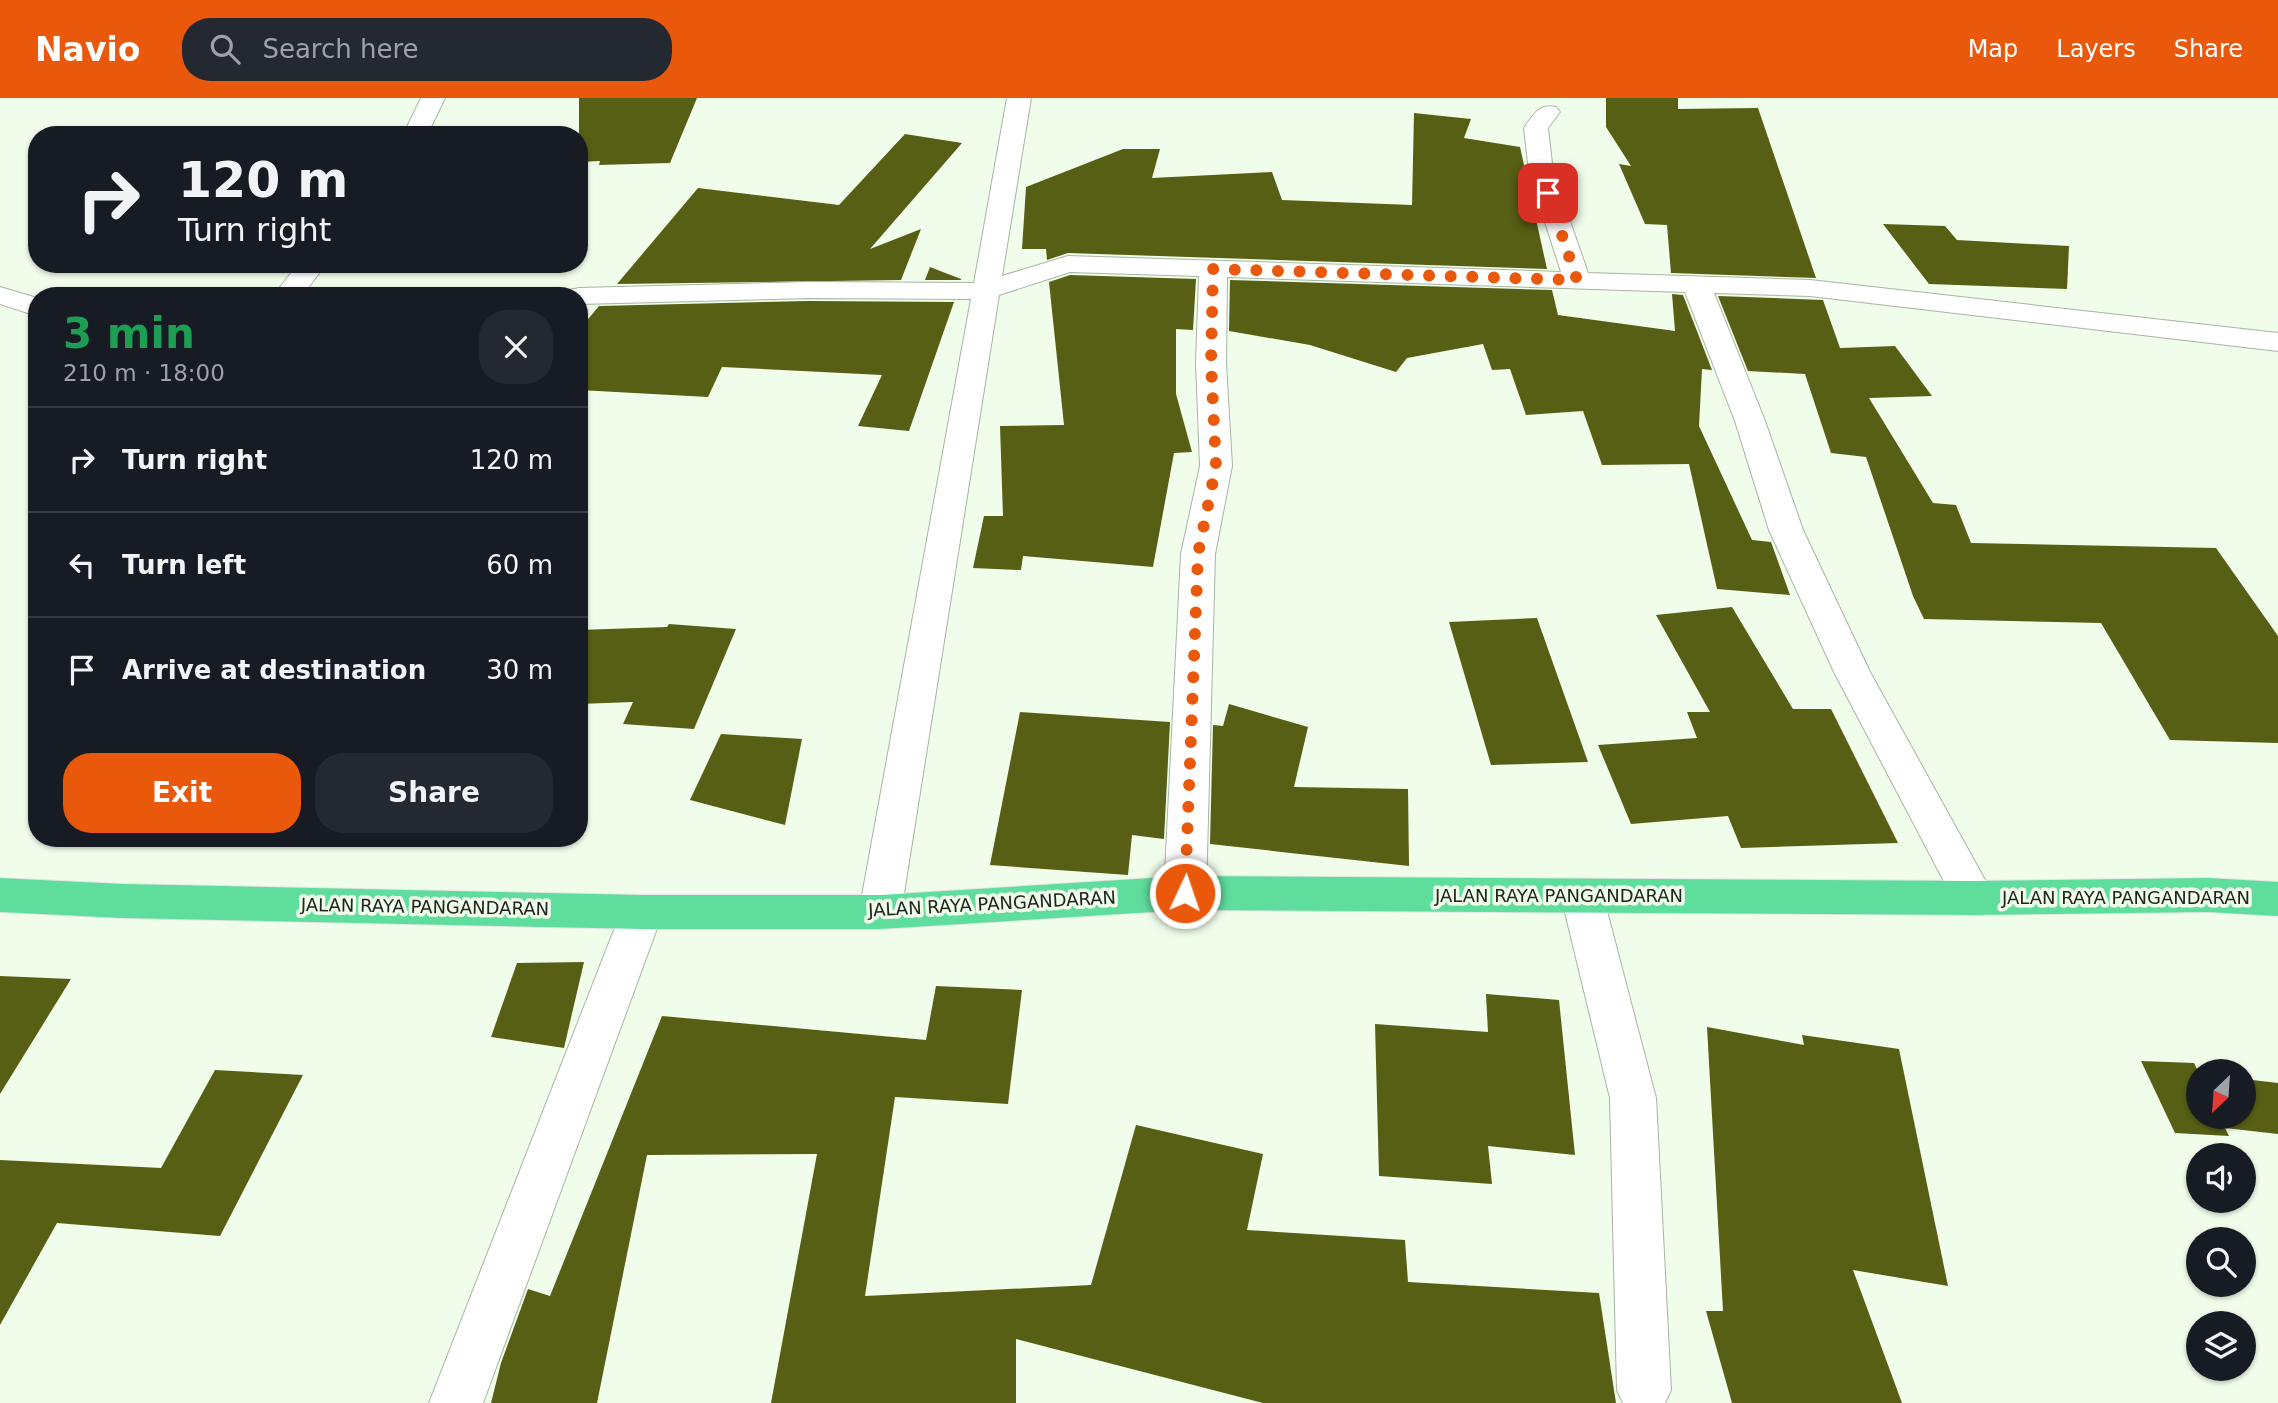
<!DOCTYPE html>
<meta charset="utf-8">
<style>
:root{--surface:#171b24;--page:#242831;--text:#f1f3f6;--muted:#9ea1a6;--line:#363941;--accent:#ea580c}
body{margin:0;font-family:"DejaVu Sans",sans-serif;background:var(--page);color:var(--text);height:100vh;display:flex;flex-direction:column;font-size:26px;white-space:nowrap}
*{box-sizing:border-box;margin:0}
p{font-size:23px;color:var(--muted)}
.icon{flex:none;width:38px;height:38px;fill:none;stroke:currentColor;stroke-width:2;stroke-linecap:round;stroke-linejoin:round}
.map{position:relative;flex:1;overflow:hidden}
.side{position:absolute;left:28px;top:189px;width:560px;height:560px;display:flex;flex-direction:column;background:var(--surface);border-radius:28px;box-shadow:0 2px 5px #0004}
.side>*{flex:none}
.top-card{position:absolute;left:28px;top:28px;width:560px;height:147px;border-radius:28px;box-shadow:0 2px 5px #0004;background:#171b24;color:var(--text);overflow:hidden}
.needle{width:46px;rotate:205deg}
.fabs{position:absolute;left:2186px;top:961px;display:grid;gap:14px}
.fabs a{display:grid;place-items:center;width:70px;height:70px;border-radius:50%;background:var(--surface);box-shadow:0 2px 5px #0004;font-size:35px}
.pin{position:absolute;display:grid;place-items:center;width:60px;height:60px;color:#fff;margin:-30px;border-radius:14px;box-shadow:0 4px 10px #0006}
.me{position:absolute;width:77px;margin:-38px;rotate:3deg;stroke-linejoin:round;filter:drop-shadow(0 0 5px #0008)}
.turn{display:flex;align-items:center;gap:24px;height:147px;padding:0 35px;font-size:32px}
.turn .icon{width:91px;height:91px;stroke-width:2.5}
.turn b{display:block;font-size:49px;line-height:60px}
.round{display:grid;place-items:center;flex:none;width:74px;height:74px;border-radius:28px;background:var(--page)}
.overview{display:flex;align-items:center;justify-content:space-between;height:119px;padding:0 35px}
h1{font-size:42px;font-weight:700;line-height:52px;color:#1e9e55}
.button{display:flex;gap:14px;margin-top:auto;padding:14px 35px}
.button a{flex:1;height:80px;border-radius:28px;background:var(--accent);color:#fff;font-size:28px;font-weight:700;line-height:80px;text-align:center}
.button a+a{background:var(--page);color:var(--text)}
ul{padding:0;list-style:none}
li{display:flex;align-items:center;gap:21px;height:105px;padding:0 35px;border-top:2px solid var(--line)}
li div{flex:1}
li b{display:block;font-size:26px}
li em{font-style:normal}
header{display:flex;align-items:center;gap:42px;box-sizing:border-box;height:98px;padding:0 35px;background:var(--accent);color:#fff}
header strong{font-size:33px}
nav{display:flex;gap:38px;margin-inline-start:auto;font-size:24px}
.search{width:490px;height:63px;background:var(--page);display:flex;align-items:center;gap:18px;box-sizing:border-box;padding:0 24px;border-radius:28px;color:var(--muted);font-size:26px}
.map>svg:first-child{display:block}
.building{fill:#575f15}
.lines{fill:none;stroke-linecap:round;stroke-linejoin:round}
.street-casing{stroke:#a8b5a3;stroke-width:2}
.highway-casing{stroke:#e4e5e4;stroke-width:2}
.street{fill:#fff;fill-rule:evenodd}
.highway{fill:#5fdd9c;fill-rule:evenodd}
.route{stroke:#ea580c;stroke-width:12;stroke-dasharray:0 21.6}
.labels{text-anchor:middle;stroke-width:7;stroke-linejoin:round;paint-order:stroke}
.street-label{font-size:18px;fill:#20251e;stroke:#f0fdea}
</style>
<header>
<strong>Navio</strong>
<div class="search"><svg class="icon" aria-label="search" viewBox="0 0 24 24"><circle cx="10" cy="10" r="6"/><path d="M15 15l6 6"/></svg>Search here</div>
<nav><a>Map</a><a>Layers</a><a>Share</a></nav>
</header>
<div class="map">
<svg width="2278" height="1305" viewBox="0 0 2278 1305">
<rect width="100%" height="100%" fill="#f0fdea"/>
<g class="building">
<path d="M579,0H697L670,65L599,67L600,63L579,64Z"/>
<path d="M1606,0H1678V11L1758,10L1816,180L1671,175L1667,127L1645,126L1619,66L1631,68L1606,29Z"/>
<path d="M1414,15L1471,21L1464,40L1520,49L1547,171L1068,155L1047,162L1046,151H1022L1026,89L1123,51H1160L1152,80L1272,74L1282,102L1412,107Z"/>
<path d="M905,36L962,45L870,151L921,131L901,182L617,186L698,90L839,107Z"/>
<path d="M1883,126L1945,128L1957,142L2069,148L2067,191L1929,186Z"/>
<path d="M930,169L961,181V182H925Z"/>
<path d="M1070,177L1196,181L1193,232L1176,231V296L1192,354L1174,355L1153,469L1023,458L1021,472L973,470L984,418H1003L1000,328L1064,327L1049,184Z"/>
<path d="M1230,182L1552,192L1558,217L1675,233L1672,196L1683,197L1712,272L1702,271L1699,328L1752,442L1771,444L1790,497L1717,491L1689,366L1602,367L1583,313L1526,317L1510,271L1492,272L1483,246L1407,260L1396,274L1310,247L1229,233Z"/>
<path d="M1718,198L1823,202L1840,250L1895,248L1932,298L1869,300L1933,405L1956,407L1971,445L2216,450L2278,538V645L2170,642L2101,525L1924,521L1913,498L1866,359L1831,355L1805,276L1748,273Z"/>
<path d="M809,203L954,204L909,333L858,328L882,277L722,269L708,299L579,292V232L599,208Z"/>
<path d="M1732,509L1793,611H1831L1898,745L1741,750L1728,718L1631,726L1598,647L1697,640L1687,614H1710L1656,517Z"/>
<path d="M1537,520L1588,664L1491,667L1449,524Z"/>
<path d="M669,526L736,531L694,631L623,626L633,604L579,606V532L667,529Z"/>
<path d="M1229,606L1308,629L1294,689L1408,691L1409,768L1210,746L1213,627L1223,628Z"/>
<path d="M1020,614L1170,624L1164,741L1132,737L1128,777L990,767Z"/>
<path d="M721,636L802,641L785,727L690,702Z"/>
<path d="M584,864L564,950L491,939L517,865Z"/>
<path d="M0,878L71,881L0,996Z"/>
<path d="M936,888L1022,892L1008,1006L895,999L865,1198L1091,1187L1136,1027L1263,1056L1247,1132L1405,1142L1408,1184L1599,1195L1616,1305H1263L1016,1241V1305H771L817,1056L647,1057L597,1305H491L501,1265L528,1191L550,1198L662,918L926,942Z"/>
<path d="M1486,896L1559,902L1575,1057L1488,1048L1492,1086L1379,1078L1375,926L1488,934Z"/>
<path d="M1707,929L1804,947L1802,937L1899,951L1948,1188L1853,1172L1902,1305H1732L1706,1213H1723Z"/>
<path d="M2141,963L2194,965L2198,973V1018H2244V981L2278,985V1036L2225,1030L2229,1038L2175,1035Z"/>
<path d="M215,972L303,977L220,1138L57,1125L0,1227V1062L161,1070Z"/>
</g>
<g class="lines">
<g class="street-casing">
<g id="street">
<path d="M421,0H445L427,37H403Z"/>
<path d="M1007,0H1031L1002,178L1068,158L1561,174L1529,74L1524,30C1533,17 1539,5 1556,9L1560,14L1548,30L1553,74L1588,175L1810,182L2278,235V253L1810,198L1714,195L1765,323L1803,432L1870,574L1995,800L1989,812L1974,817L1959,812L1834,574L1769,432L1735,323L1685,194L1227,179L1226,265L1232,368L1215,456L1206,795L1200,807L1185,812L1170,807L1164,795L1181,456L1200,368L1196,265L1199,178L1070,174L999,197L901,814L895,826L880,831L865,826L859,814L971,201L809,200L579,206V198H565L569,192L579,190L809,184L974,185Z"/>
<path d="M298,166H326L302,198H273Z"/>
<path d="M0,189L37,200V218L0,206Z"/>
<path d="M1582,781L1597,786L1603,798L1656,1000L1671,1292L1665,1305H1623L1617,1292L1610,1000L1561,798L1567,786Z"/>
<path d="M642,797L657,802L663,814L483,1305H429L621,814L627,802Z"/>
</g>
</g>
<g class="highway-casing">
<path id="highway" d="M1185,778L1974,783L2208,780L2278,784V818L2208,814L1974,817L1185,812L880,831H642L122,820L0,814V780L122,786L642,797H880Z"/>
</g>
<use href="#street" class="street"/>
<use href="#highway" class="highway"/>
</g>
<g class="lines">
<path class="route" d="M1185,795L1198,456L1216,368L1211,265L1213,171L1577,182L1548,95"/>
</g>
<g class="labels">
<g class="street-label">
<text x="1559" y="804">JALAN RAYA PANGANDARAN</text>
<text x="2126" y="806">JALAN RAYA PANGANDARAN</text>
<text transform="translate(992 806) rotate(-3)" y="6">JALAN RAYA PANGANDARAN</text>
<text transform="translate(425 809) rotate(1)" y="6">JALAN RAYA PANGANDARAN</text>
</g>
</g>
</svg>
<div class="fabs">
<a><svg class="needle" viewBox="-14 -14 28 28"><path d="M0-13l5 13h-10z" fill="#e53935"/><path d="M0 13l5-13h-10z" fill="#9ea1a6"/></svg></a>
<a><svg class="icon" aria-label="sound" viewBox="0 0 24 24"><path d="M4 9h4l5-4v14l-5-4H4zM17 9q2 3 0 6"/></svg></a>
<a><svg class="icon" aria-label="search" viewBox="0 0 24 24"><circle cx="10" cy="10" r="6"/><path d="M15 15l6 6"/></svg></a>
<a><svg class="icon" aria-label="layers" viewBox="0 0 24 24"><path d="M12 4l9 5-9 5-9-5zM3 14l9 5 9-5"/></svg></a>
</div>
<div class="pin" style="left:1548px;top:95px;background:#d93025"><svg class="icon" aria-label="arrive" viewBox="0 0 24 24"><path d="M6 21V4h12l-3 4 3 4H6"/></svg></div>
<svg class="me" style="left:1185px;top:795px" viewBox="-20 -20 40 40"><circle r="17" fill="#ea580c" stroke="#fff" stroke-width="3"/><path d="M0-11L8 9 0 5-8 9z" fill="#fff"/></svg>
<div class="top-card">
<div class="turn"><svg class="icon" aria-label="right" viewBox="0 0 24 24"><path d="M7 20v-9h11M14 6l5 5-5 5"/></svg><div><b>120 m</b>Turn right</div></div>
</div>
<section class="side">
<div class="overview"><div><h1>3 min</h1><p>210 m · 18:00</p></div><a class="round"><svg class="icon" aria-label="close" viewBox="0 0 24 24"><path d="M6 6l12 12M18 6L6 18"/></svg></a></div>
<ul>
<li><svg class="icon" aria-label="right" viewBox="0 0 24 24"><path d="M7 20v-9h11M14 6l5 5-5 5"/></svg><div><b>Turn right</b></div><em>120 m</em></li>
<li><svg class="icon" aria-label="left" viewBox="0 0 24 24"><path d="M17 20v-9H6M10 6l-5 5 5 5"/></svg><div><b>Turn left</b></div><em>60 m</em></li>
<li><svg class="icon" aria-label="arrive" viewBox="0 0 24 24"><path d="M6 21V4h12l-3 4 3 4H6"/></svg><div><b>Arrive at destination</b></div><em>30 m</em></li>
</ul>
<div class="button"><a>Exit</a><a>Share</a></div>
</section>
</div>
